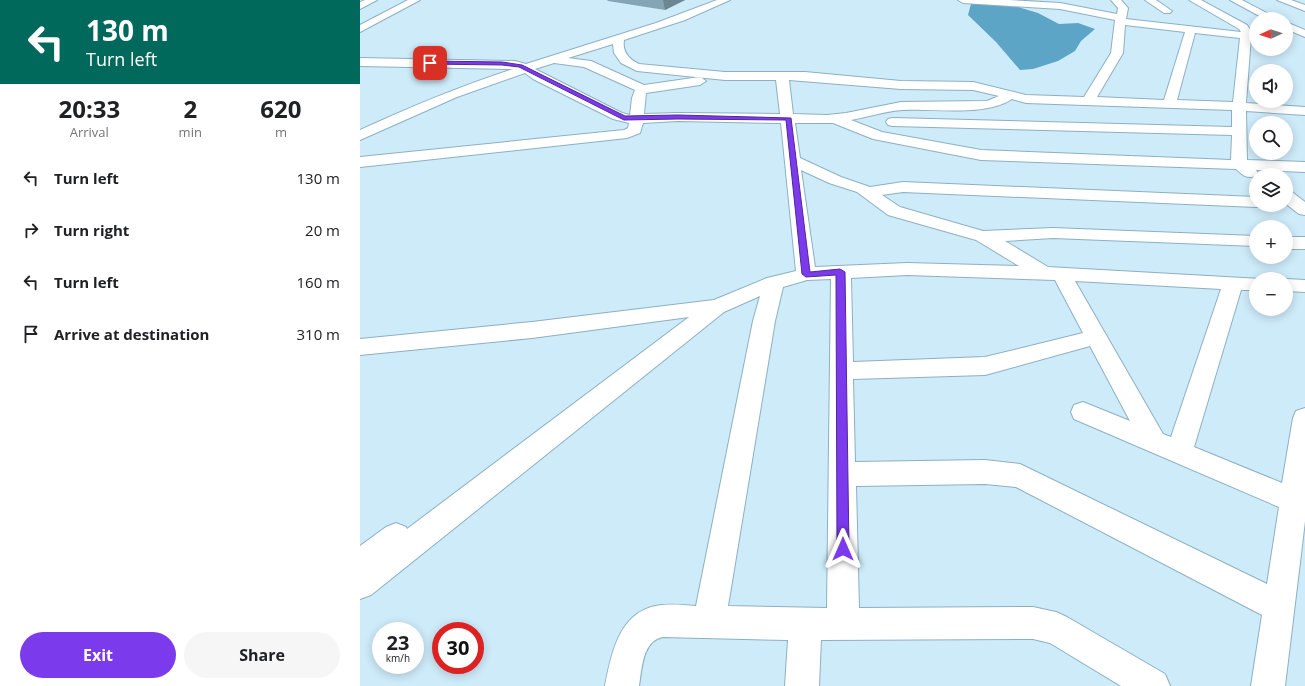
<!DOCTYPE html>
<meta charset="utf-8">
<style>
:root{--surface:#fff;--page:#f6f6f6;--text:#202124;--muted:#757577;--accent:#7c3aed}
body{margin:0;font-family:"Open Sans",sans-serif;background:var(--page);color:var(--text);height:100vh;display:flex;flex-direction:column;font-size:15px;white-space:nowrap}
*{box-sizing:border-box;margin:0}
p{font-size:13px;color:var(--muted)}
.icon{flex:none;width:22px;height:22px;fill:none;stroke:currentColor;stroke-width:2;stroke-linecap:round;stroke-linejoin:round}
.map{position:relative;flex:1;overflow:hidden}
.details{display:flex;flex-direction:column;background:var(--surface);width:360px}
.details>*{flex:none}
.guide{background:#00695c;color:#fff;overflow:hidden}
.needle{width:26px;rotate:267deg}
.tools{position:absolute;left:889px;top:12px;display:grid;gap:8px}
.tools a{display:grid;place-items:center;width:44px;height:44px;border-radius:50%;background:var(--surface);box-shadow:0 2px 10px #0003;font-size:20px}
.speed{position:absolute;left:12px;top:622px;display:flex;gap:8px;font-size:20px;font-weight:700;text-align:center}
.speed>*{display:grid;place-content:center;width:52px;height:52px;border-radius:50%;background:var(--surface);box-shadow:0 2px 10px #0003;line-height:1}
.speed small{font-size:10px;font-weight:400}
.speed .limit{border:6px solid #d22;background:#fff;color:#111}
.pin{position:absolute;display:grid;place-items:center;width:34px;height:34px;color:#fff;margin:-17px;border-radius:8px;box-shadow:0 2px 6px #0006}
.me{position:absolute;width:44px;margin:-22px;rotate:0deg;stroke-linejoin:round;filter:drop-shadow(0 0 3px #0008)}
.turn{display:flex;align-items:center;gap:14px;height:84px;padding:0 20px;font-size:18px}
.turn .icon{width:52px;height:52px;stroke-width:2.5}
.turn b{display:block;font-size:28px;line-height:34px}
.eta{display:flex;justify-content:space-evenly;align-items:center;height:68px;text-align:center}
.eta b{font-size:24px;font-weight:700;line-height:28px}
.action{display:flex;gap:8px;margin-top:auto;padding:8px 20px}
.action a{flex:1;height:46px;border-radius:24px;background:var(--accent);color:#fff;font-size:16px;font-weight:700;line-height:46px;text-align:center}
.action a+a{background:var(--page);color:var(--text)}
ul{padding:0;list-style:none}
li{display:flex;align-items:center;gap:12px;height:52px;padding:0 20px}
li div{flex:1}
li b{display:block;font-size:15px}
li em{font-style:normal}
main{display:flex;flex:1;min-height:0}
.map>svg:first-child{display:block}
.water{fill:#5ca5c6}
.lines{fill:none;stroke-linecap:round;stroke-linejoin:round}
.minor-casing{stroke:#8cb0c2;stroke-width:2}
.minor{fill:#fff;fill-rule:evenodd}
.wall{fill:#85a4b4}
.shaded-wall{fill:#6c8692}
.route{fill:#7c3aed;stroke:#51269a}
</style>
<main>
<section class="details">
<div class="guide">
<div class="turn"><svg class="icon" aria-label="left" viewBox="0 0 24 24"><path d="M17 20v-9H6M10 6l-5 5 5 5"/></svg><div><b>130 m</b>Turn left</div></div>
</div>
<div class="eta">
<div><b>20:33</b><p>Arrival</p></div>
<div><b>2</b><p>min</p></div>
<div><b>620</b><p>m</p></div>
</div>
<ul>
<li><svg class="icon" aria-label="left" viewBox="0 0 24 24"><path d="M17 20v-9H6M10 6l-5 5 5 5"/></svg><div><b>Turn left</b></div><em>130 m</em></li>
<li><svg class="icon" aria-label="right" viewBox="0 0 24 24"><path d="M7 20v-9h11M14 6l5 5-5 5"/></svg><div><b>Turn right</b></div><em>20 m</em></li>
<li><svg class="icon" aria-label="left" viewBox="0 0 24 24"><path d="M17 20v-9H6M10 6l-5 5 5 5"/></svg><div><b>Turn left</b></div><em>160 m</em></li>
<li><svg class="icon" aria-label="arrive" viewBox="0 0 24 24"><path d="M6 21V4h12l-3 4 3 4H6"/></svg><div><b>Arrive at destination</b></div><em>310 m</em></li>
</ul>
<div class="action"><a>Exit</a><a>Share</a></div>
</section>
<div class="map">
<svg width="945" height="686" viewBox="0 0 945 686">
<rect width="100%" height="100%" fill="#ceebfa"/>
<path class="water" d="M611,4H634L658,7L678,13L699,24L718,23L735,29L721,41L715,51L698,61L673,69L660,70L636,42L608,15Z"/>
<g class="lines">
<g class="minor-casing">
<g id="minor">
<path d="M5,0H17L0,9V2Z"/>
<path d="M48,0H60L0,32V25Z"/>
<path d="M357,0H370L325,20L264,40C262,52 269,59 279,64L365,72H445L541,81L613,82L666,95L724,97L751,53L755,20L700,9L603,3L598,0H649L700,3L757,14L758,8L751,0H761L768,8L766,19L881,32L879,29L829,0H841L887,25L891,31V36L886,103L945,107V115L886,111L887,160L945,162V172L896,170L898,173L896,176C886,179 883,175 876,169L621,160L513,139L473,123H435L440,158L481,177L510,187L543,182L896,197V205L902,206L896,207L543,192L522,195L540,207L623,231L693,228L896,236V246L693,238L645,241L688,267L901,279H896V290H881L834,447L922,483L933,418L936,411L945,408V521L925,686H891L902,615L656,487L625,484L496,486L499,608L673,607L696,612L707,617L805,674L810,686H761L690,643L673,639L461,640L459,686H425L428,640L303,637C282,641 282,669 279,686H245C252,651 260,609 302,605C313,604 325,605 336,606L393,321L400,296L364,312L11,595L0,599V546L26,527L36,523L46,527L47,529L329,317L172,338L0,355V339L172,322L354,300L407,278L436,271L421,123L318,121L283,123L280,133L267,138L0,167V157L264,130L268,128L269,123L253,119L173,79L165,73L97,97L0,140V130C50,107 101,86 153,69L0,66V58L155,61L166,64L296,23ZM765,25L825,32L804,100L737,97L763,53ZM835,33L880,38L873,102L817,100ZM253,44L254,53L261,63L277,71L365,80H416L420,114L318,113L284,114L286,93L340,85L346,81L340,77L284,85L231,61L208,58ZM194,63L224,67L275,90L272,98L270,115L262,113L175,69ZM429,80L541,89L613,90L639,96L627,101L541,102L486,113L467,115L433,114ZM652,99L666,103L872,110V127L533,118L528,119L526,122L528,125L533,126L872,135L871,160L621,150L522,132L491,120C508,117 526,111 543,110C574,108 626,117 652,99ZM441,170L469,183L497,192L528,215L616,240L659,266L547,263L455,267ZM547,275L695,280L723,333L625,357L493,362L491,278ZM471,279L467,608L368,606L415,321L423,287L447,280ZM715,281L861,289L811,437L803,434ZM730,346L770,421L723,402L714,405L711,412L714,419L919,507L907,584L660,464L625,460L495,462L493,379L625,375Z"/>
<path d="M785,0H796L812,11L810,13H804Z"/>
<path d="M870,0H882L918,19H905Z"/>
<path d="M917,0H931L945,5V11Z"/>
<path d="M926,22L945,30V37L926,29Z"/>
<path d="M926,191L932,192L945,202V215L939,214L926,204Z"/>
<rect x="926" y="237" width="19" height="12"/>
<path d="M924,279H926L945,280V292L926,291V279Z"/>
</g>
</g>
<use href="#minor" class="minor"/>
</g>
<path class="wall" d="M247,0H325L305,10L248,1Z"/>
<path class="shaded-wall" d="M303,0H325L305,10Z"/>
<path class="route" d="M70,61L142,62L162,65L265,116L318,115L431,118L450,272L480,269L485,272L489,549L487,553L483,555L478,553L477,549L476,275L446,277L442,274L426,120L318,119L264,120L159,67L142,65L68,64Z"/>
</svg>
<div class="tools">
<a><svg class="needle" viewBox="-14 -14 28 28"><path d="M0-13l5 13h-10z" fill="#e53935"/><path d="M0 13l5-13h-10z" fill="#757577"/></svg></a>
<a><svg class="icon" aria-label="sound" viewBox="0 0 24 24"><path d="M4 9h4l5-4v14l-5-4H4zM17 9q2 3 0 6"/></svg></a>
<a><svg class="icon" aria-label="search" viewBox="0 0 24 24"><circle cx="10" cy="10" r="6"/><path d="M15 15l6 6"/></svg></a>
<a><svg class="icon" aria-label="layers" viewBox="0 0 24 24"><path d="M12 4l9 5-9 5-9-5zM3 14l9 5 9-5"/></svg></a>
<a>+</a>
<a>−</a>
</div>
<div class="speed"><div>23<small>km/h</small></div><div class="limit">30</div></div>
<div class="pin" style="left:70px;top:63px;background:#d93025"><svg class="icon" aria-label="arrive" viewBox="0 0 24 24"><path d="M6 21V4h12l-3 4 3 4H6"/></svg></div>
<svg class="me" style="left:483px;top:549px" viewBox="-20 -20 40 40"><path d="M0-17L14 15 0 8-14 15z" fill="#7c3aed" stroke="#fff" stroke-width="4"/></svg>
</div>
</main>
